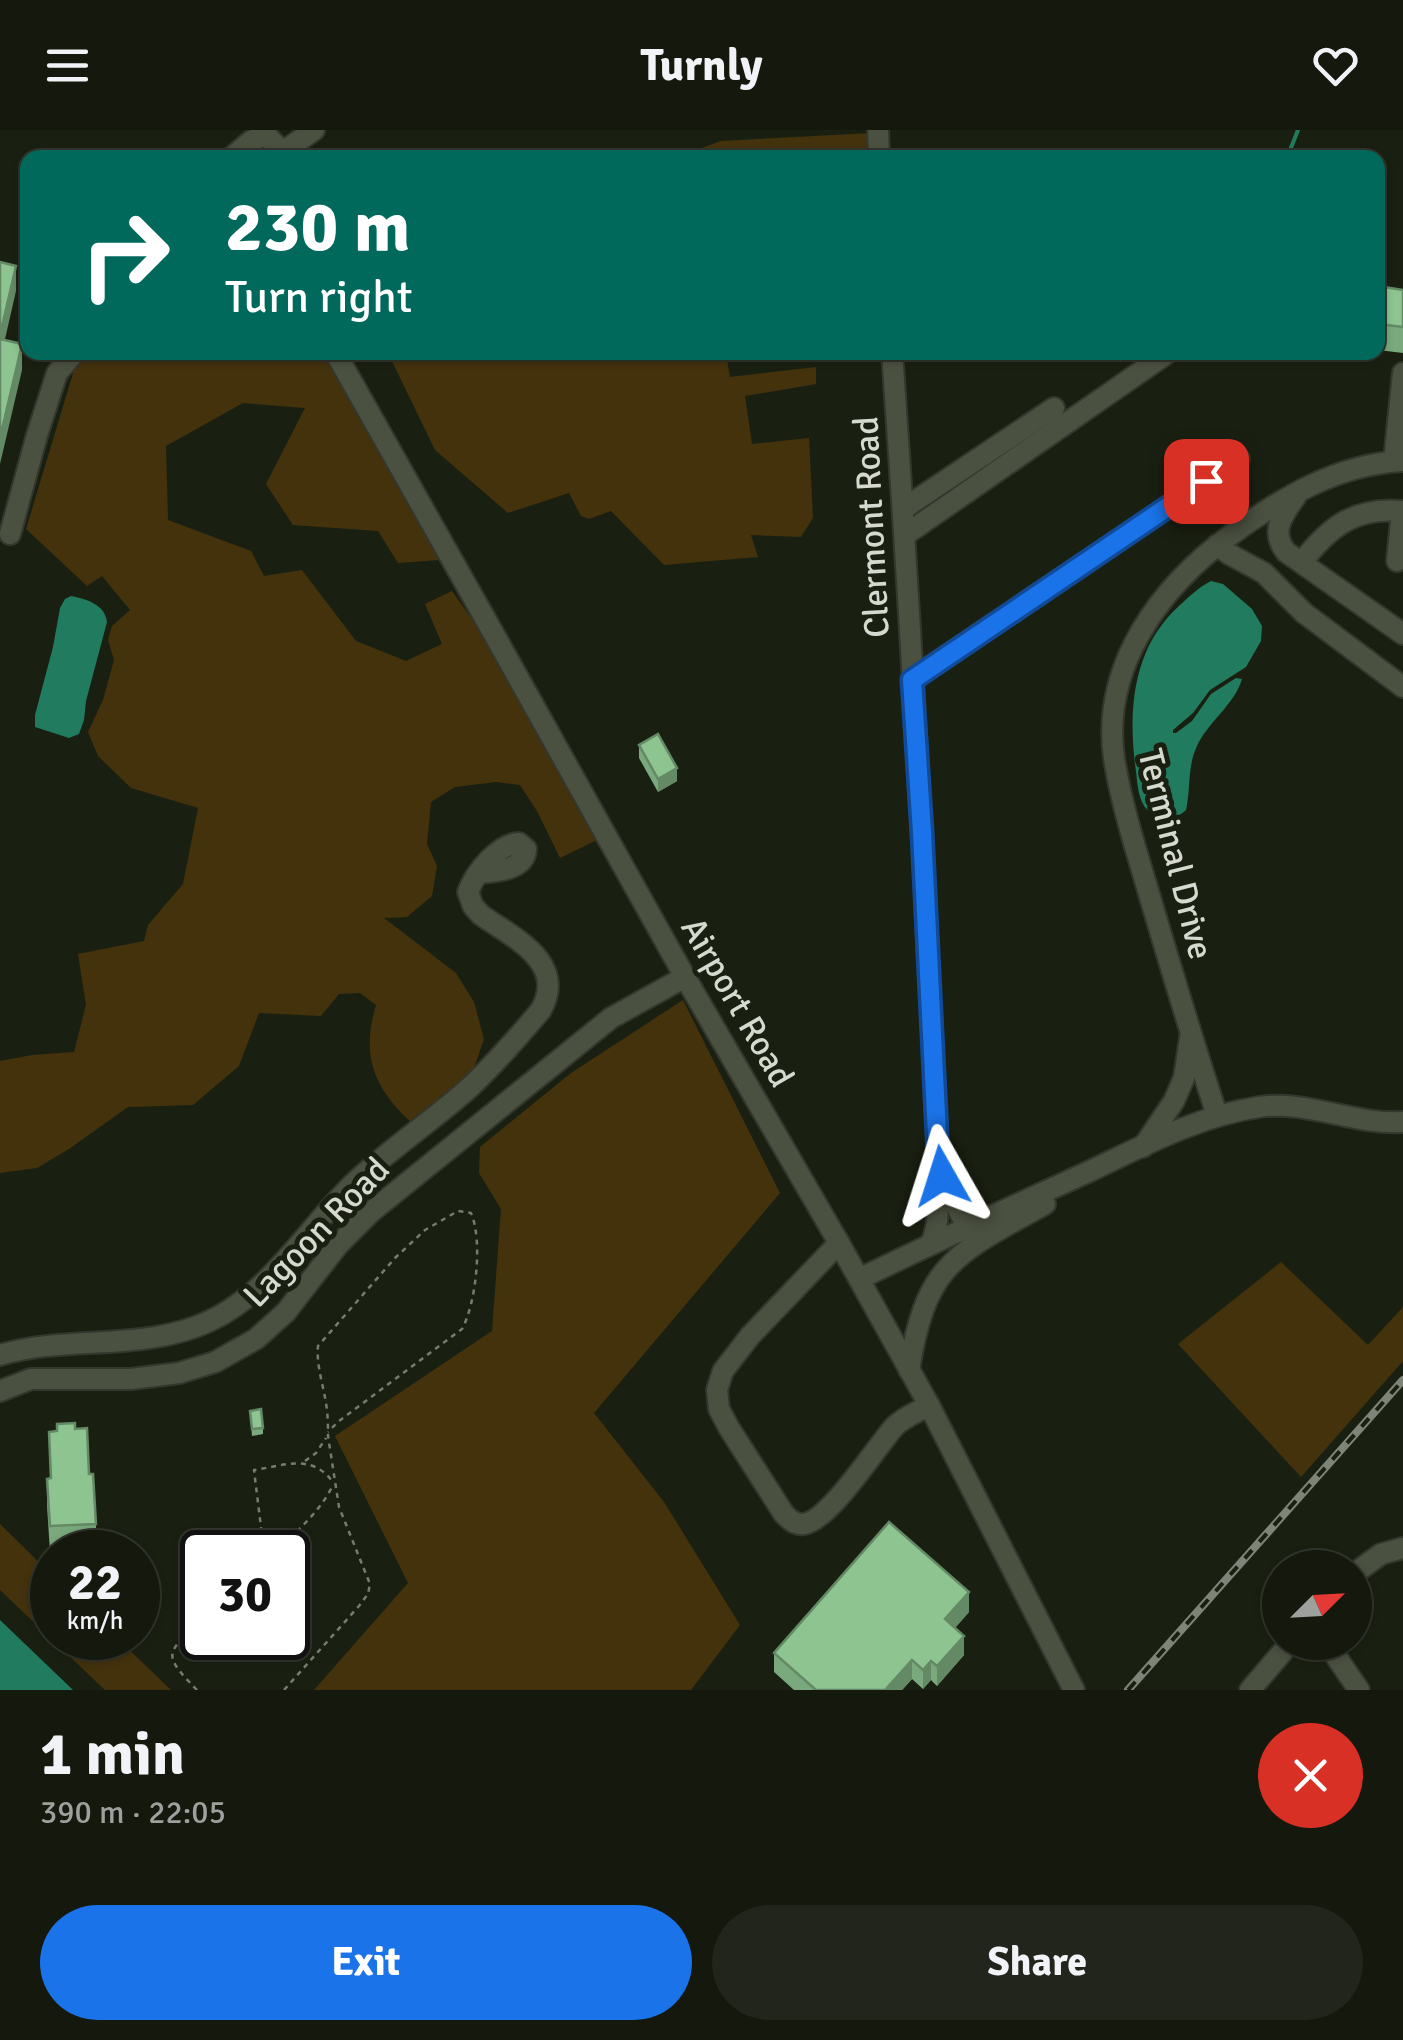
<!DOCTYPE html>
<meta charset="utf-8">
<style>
:root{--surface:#14180d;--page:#21251b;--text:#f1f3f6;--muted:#9da09d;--line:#33372e;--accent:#1a73e8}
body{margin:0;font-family:Signika,sans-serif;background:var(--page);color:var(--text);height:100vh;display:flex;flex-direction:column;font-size:38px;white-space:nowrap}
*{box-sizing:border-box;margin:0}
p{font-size:32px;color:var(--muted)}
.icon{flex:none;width:55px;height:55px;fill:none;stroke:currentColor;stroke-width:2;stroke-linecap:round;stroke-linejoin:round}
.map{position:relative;height:1560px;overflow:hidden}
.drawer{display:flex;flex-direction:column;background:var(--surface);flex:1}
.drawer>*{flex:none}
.guide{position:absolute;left:20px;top:20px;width:1365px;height:210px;border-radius:20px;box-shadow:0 2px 8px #0004,0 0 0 2px var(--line);background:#00695c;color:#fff;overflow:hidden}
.needle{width:65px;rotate:66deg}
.controls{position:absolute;left:1262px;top:1420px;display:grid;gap:20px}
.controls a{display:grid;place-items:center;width:110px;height:110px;border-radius:50%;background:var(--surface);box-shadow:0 2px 8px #0004,0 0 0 2px var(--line);font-size:50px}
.speed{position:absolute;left:30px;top:1400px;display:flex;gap:20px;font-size:50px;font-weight:700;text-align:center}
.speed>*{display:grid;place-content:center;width:130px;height:130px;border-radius:50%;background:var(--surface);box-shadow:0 2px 8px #0004,0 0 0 2px var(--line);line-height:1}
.speed small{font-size:25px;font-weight:400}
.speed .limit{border:5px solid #111;border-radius:15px;background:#fff;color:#111}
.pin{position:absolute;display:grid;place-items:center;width:85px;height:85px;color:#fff;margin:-42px;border-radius:20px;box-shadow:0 5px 15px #0006}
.me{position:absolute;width:110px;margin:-55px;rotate:354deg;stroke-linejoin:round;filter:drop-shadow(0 0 8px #0008)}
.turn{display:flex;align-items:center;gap:35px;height:210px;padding:0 40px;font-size:45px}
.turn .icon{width:130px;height:130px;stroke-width:2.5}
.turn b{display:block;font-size:70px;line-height:85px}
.round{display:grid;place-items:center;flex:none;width:105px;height:105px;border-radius:52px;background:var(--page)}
.overview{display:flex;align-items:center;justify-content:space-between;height:170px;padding:0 40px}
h1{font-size:60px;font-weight:800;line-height:75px}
.action{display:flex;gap:20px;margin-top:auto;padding:20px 40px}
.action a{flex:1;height:115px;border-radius:60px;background:var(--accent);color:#fff;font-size:40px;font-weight:800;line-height:115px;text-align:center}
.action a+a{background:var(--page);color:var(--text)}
header{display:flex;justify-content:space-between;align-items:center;height:130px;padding:0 40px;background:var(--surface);font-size:45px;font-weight:800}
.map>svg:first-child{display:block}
.green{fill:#44320d}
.water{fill:#217b5f}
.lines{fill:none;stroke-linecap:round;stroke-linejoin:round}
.stream{stroke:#217b5f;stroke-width:4}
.minor-casing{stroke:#34372e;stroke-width:24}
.path{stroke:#777c6f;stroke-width:2.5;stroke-dasharray:5 5;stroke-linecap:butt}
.minor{stroke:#4b5141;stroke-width:20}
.rail-casing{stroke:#7f8478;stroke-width:8}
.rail{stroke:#1a2011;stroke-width:4;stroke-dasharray:11;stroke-linecap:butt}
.wall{fill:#79a97c}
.shaded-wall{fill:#638965}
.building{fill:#8dc490;stroke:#638965;stroke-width:2.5}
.route-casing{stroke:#114b97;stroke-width:25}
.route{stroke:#1a73e8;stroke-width:18}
.labels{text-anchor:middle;stroke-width:10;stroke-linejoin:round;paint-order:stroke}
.street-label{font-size:35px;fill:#d5d9cf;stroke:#1a2011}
</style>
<header><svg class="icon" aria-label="menu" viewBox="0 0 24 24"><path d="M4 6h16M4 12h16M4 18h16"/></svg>Turnly<svg class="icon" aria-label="heart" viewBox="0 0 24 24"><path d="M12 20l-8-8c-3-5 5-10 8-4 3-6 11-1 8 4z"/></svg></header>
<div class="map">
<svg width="1403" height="1560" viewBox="0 0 1403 1560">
<rect width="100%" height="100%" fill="#1a2011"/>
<g class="green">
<path d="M871,3L870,27L651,28L662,21L685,24L721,11Z"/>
<path d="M85,222L325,223L440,430L398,433L378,401L293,395L266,354L305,278L243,273L166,316L168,390L251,421L264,446L302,440L356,511L406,531L442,514L425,474L452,461L484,506L599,709L560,728L537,681L520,655L496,652L455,657L431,672L427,714L437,736L432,766L407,787L384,788L456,843L474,872L484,909L470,950L412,993C373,957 361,926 376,875L360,863L339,864L321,886L259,883L239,936L193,975L128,977L69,1019L37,1038L0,1043V931L32,925L74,922L86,875L78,824L144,811L148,795L183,754L198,678L131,658L98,626L88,602L103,570L114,530L108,510L112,496L130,480L102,446L87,456L26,399L77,230Z"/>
<path d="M388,223H726L730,247L816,237V254L745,266L752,314L809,308L813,388L801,407L751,405L758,427L664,435L611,381L589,389L581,386L569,363L508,383L435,320Z"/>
<path d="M683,870L780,1063L594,1283L664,1372L740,1495L691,1560H314L408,1453L335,1306L492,1201L501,1079L479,1043L480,1017L571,943Z"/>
<path d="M1281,1132L1368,1215L1403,1177V1231L1301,1347L1178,1214Z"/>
<path d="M0,1394L52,1445V1508H117L171,1560H105L0,1460Z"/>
</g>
<g class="water">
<path d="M1211,451L1223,454L1252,479L1262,496L1261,511L1246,537L1210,560L1193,583L1173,600V603H1176L1192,591L1211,564L1236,548L1242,549C1235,574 1208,592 1197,616C1187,637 1191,658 1186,680C1172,694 1151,691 1142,672C1137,661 1137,646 1135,634C1128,576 1134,516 1180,475C1190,466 1199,457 1211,451Z"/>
<path d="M71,466C86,469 105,474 107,492L86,571L84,590L79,604L69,608L35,597V585L53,517L60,478L65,469Z"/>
<path d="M0,1490L73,1560H0Z"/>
</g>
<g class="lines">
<path class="stream" d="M1287,28L1298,0"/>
<g class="minor-casing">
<g id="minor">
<path d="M878,0L879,28"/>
<path d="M280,24L314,0"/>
<path d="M231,28L251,11L266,5L276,15L280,24L279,28"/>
<path d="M335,222L491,499L685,847L839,1113L929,1275L1074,1560"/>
<path d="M892,222C911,490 925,758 938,1025L942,1046L967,1097"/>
<path d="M1394,331L1403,243"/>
<path d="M1296,366C1282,386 1270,401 1286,422L1403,504"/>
<path d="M903,379L1054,278"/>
<path d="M10,404L37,305L57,243L75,222"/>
<path d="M905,405L1169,222"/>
<path d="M1217,415L1229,424L1264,443L1304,483L1403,557"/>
<path d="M1302,432C1330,396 1355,377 1402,381L1397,431"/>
<path d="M912,549L1239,329"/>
<path d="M1217,985C1194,915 1173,845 1152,774C1138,726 1122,678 1114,628C1101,535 1161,456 1232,404C1283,367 1338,334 1403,331"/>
<path d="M1143,1017L1174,971L1184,948L1190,908"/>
<path d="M839,1113L750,1206L723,1241L717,1260L719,1279L729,1298L784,1384C790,1390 795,1395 804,1394C830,1390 876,1317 895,1296C904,1287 918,1282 929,1275"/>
<path d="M931,1114C941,1090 936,1070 942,1046"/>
<path d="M859,1149C935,1112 1011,1077 1088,1042C1143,1016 1198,986 1259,977C1308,970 1354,995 1403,992"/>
<path d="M0,1225C64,1206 132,1220 195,1197C264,1173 302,1104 352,1055C388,1020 431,992 469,958C495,934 519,906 541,880C567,832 514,808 481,785L473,776L468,762C475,743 498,714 519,713L526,719C525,740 496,742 478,743"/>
<path d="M909,1240C926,1132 956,1124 1045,1074"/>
<path d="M0,1261L31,1249H131L179,1243L215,1232L256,1209L286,1182L338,1115L371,1082L611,888L685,847"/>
<path d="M1355,1443L1381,1424L1403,1418"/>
<path d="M1326,1512L1359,1560"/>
<path d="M1250,1560L1291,1512"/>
</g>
</g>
<g class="path">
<path d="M305,1331L316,1323L326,1308"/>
<path d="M264,1422L254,1340C283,1336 311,1323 332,1351"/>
<path d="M275,1422C296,1402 320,1382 333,1355"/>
<path d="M197,1560C161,1523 166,1524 202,1490"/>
<path d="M284,1560L359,1476L368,1464L370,1454L339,1377L328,1306C328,1298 328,1289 327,1281C325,1259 316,1238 318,1216L395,1128L425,1100L458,1081L471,1083C483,1110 476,1174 462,1199L339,1291L328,1302"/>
</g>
<use href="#minor" class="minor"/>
<g class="rail-casing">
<path id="rail" d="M1128,1560L1403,1250"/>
</g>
<use href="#rail" class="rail"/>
</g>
<g class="wall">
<path d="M1378,156L1403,160V223L1378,220Z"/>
<path d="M639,615L677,651L658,662L639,628Z"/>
<path d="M250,1281L263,1298V1304L252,1306Z"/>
<path d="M75,1299L89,1344L96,1394V1420L50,1422L47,1375V1349L50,1348L49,1302Z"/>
<path d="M969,1482L955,1498L964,1525L937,1556L931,1550L923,1559L912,1549L902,1560H794L774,1542V1523Z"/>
</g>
<g class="shaded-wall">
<path d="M16,136V161L0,231V205Z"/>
<path d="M22,214V240L0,334V308Z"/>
<path d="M677,638V651L658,662V649Z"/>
<path d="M969,1462V1482L945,1509V1489Z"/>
<path d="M964,1506V1525L937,1556V1536Z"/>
<path d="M912,1530V1549L902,1560H885Z"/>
<path d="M931,1531V1550L923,1559V1540Z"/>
</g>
<g class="building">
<path d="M0,132L16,136L0,205Z"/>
<path d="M1378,156L1403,160V197L1378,194Z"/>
<path d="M0,209L22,214L0,308Z"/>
<path d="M658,604L677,638L658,649L639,615Z"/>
<path d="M261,1279L263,1298L252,1299L250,1281Z"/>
<path d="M75,1293V1299L87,1298L89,1344H93L96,1394L50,1396L47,1349L51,1348L49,1302L57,1301V1294Z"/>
<path d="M889,1392L969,1462L945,1489L964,1506L937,1536L931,1531L923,1540L912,1530L885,1560H816L774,1523Z"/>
</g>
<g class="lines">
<g class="route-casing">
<path id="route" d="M942,1046L938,1025L922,702L912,550L1206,351"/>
</g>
<use href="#route" class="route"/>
</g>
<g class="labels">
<g class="street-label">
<text transform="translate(871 397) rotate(-93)" y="12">Clermont Road</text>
<text transform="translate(1176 724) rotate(76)" y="12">Terminal Drive</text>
<text transform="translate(738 872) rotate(60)" y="12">Airport Road</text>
<text transform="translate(316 1102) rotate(-46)" y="12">Lagoon Road</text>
</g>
</g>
</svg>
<div class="controls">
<a><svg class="needle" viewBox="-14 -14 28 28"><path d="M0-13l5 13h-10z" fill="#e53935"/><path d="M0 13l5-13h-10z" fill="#9da09d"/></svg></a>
</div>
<div class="speed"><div>22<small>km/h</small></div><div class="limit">30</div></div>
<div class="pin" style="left:1206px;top:351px;background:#d93025"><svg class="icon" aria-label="arrive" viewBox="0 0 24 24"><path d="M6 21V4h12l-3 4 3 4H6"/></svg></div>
<svg class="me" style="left:942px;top:1046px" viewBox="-20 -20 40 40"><path d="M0-17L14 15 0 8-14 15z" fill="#1a73e8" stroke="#fff" stroke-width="4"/></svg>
<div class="guide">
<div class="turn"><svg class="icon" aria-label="right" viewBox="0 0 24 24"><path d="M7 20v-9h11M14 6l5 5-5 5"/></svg><div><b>230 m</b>Turn right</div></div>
</div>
</div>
<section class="drawer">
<div class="overview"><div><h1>1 min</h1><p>390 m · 22:05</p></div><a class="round" style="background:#d93025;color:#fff"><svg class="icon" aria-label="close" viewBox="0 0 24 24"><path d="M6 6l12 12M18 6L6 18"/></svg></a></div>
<div class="action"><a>Exit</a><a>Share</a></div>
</section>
